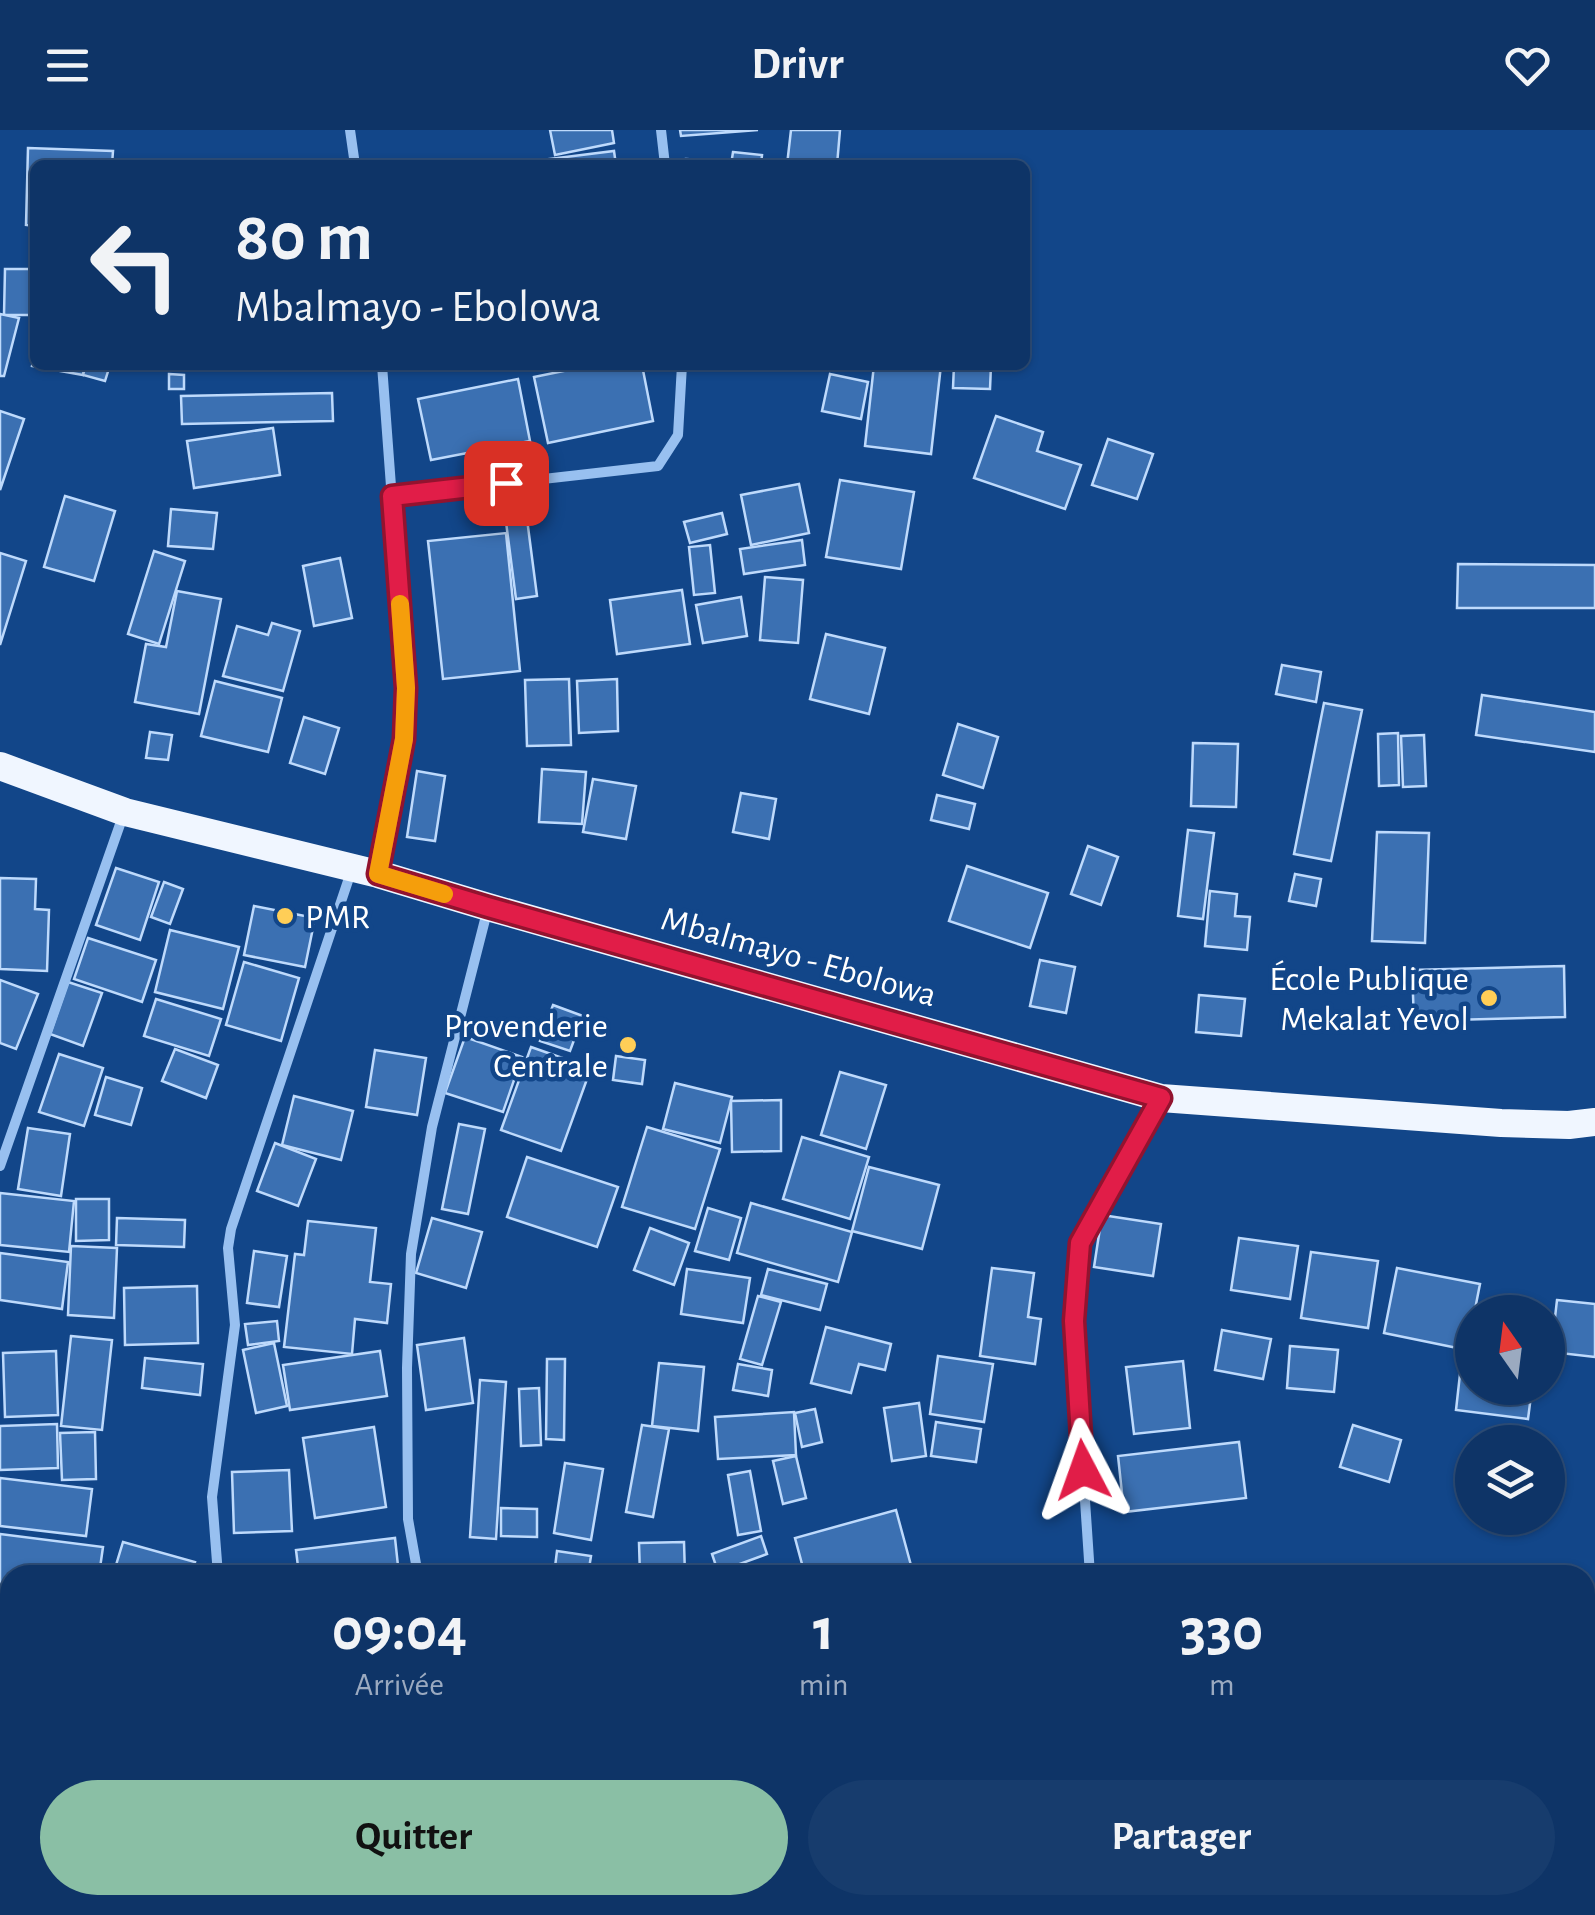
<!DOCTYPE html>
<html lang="fr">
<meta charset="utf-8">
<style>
:root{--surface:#0e3467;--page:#173c6d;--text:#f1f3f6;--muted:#9baac0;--line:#2e4f7b;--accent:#8abfa5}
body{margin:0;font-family:"Alegreya Sans",sans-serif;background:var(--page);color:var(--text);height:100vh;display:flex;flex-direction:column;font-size:38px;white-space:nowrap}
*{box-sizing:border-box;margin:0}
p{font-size:32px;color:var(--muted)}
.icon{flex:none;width:55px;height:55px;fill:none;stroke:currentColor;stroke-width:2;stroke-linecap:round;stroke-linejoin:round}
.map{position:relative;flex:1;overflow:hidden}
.sheet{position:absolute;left:0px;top:1435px;width:1595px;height:350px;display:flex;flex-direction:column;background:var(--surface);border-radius:30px 30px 0 0;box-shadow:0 2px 8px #0004,0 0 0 2px var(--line)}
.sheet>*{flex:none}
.top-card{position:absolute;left:30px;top:30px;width:1000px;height:210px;border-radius:15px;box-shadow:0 2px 8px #0004,0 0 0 2px var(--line);background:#0e3467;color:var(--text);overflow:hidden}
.needle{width:65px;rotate:346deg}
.tools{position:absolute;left:1455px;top:1165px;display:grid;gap:20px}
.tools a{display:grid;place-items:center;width:110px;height:110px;border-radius:50%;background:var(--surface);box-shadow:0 2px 8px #0004,0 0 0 2px var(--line);font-size:50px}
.pin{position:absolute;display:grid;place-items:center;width:85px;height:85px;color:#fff;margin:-42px;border-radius:20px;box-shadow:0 5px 15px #0006}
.me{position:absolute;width:110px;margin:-55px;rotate:356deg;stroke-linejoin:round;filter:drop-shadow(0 0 8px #0008)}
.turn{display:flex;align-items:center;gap:35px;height:210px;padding:0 40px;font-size:45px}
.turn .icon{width:130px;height:130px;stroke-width:2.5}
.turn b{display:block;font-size:70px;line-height:85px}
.eta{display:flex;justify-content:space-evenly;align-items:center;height:170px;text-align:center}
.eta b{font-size:60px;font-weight:600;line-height:70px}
.primary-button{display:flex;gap:20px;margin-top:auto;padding:20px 40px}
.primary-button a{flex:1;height:115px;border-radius:60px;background:var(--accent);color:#111;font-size:40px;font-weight:600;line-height:115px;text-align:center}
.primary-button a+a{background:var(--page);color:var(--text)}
header{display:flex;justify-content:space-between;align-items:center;height:130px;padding:0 40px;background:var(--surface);font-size:45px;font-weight:600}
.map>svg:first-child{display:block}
.building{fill:#3b70b2;stroke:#bedafc;stroke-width:2.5}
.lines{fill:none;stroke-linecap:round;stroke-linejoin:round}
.minor{stroke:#98c0f0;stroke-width:10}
.trunk{stroke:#f0f6ff;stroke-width:28}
.route-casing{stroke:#92132f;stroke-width:25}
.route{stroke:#e11d48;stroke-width:18}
.slow{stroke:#f59e0b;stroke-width:18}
.poi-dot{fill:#ffce57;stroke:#124689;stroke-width:4}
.labels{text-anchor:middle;stroke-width:9;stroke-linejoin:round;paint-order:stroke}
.poi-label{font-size:35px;fill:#fff;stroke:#124689;text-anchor:end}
.street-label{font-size:35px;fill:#fff;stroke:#124689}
</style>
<header><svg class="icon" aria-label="menu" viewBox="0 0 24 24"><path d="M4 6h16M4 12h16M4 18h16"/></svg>Drivr<svg class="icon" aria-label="heart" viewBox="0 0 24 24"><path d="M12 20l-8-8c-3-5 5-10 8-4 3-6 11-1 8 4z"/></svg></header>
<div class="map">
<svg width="1595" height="1785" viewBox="0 0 1595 1785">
<rect width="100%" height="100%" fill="#124689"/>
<g class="building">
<path d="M550,0H612L614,13L555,25Z"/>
<path d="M680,0H758L681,6Z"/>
<path d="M791,0H840L837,35H787Z"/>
<path d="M28,18L113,21L112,35H35V96L26,95Z"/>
<path d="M614,21L616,35H517V33Z"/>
<path d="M733,22L762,25L761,35H731Z"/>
<path d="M686,29L729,32V35H686Z"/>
<path d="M5,139H35V185H4Z"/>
<path d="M0,184L19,188L4,246H0Z"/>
<path d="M35,219V235H85L83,245L32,236Z"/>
<path d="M86,235H110L105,251L83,245Z"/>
<path d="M593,235H642L653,291L548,313L534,247Z"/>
<path d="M874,235H941L931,324L865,316Z"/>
<path d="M954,235H991L990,259L953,258Z"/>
<path d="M169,244L184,245V259H169Z"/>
<path d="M830,244L868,252L861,289L822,281Z"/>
<path d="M518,249L530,311L431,330L418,269Z"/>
<path d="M332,263L333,291L182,294L181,266Z"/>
<path d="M0,281L24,289L0,360Z"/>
<path d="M996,286L1043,302L1037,321L1081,335L1065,379L974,348Z"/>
<path d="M273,298L280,345L194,358L187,311Z"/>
<path d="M1108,309L1153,324L1137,369L1092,355Z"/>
<path d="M840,350L914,362L901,439L826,427Z"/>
<path d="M799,354L809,403L751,415L741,365Z"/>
<path d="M65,366L115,381L94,451L44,437Z"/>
<path d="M171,379L217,383L213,419L168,416Z"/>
<path d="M722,383L727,404L690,413L684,392Z"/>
<path d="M527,389L537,466L516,469L506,392Z"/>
<path d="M506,403L520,541L443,549L428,411Z"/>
<path d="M802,410L805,435L744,444L740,419Z"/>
<path d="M710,415L715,463L694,465L689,417Z"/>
<path d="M154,421L185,431L159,514L128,504Z"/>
<path d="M0,423L26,431L0,515Z"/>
<path d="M340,428L352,488L314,496L303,436Z"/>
<path d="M1458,434L1595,435V478H1457Z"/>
<path d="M765,447L803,450L798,513L760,510Z"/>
<path d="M682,460L690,514L617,524L610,470Z"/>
<path d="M177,461L221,469L199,584L135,572L146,514L166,517Z"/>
<path d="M741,467L747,506L703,513L696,475Z"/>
<path d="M272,493L300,501L283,561L223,546L237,496L268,505Z"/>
<path d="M826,504L885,518L869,584L810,569Z"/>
<path d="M1282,535L1321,542L1316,572L1276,564Z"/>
<path d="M569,549L571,615L527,616L525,550Z"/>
<path d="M617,549L618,601L579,603L577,551Z"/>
<path d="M215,551L282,568L268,622L201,606Z"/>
<path d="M1482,565L1595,582V622L1476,605Z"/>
<path d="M1324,573L1362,580L1331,731L1294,724Z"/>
<path d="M304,587L339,598L325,644L290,633Z"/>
<path d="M958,594L998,607L983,658L943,645Z"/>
<path d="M150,602L172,605L168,630L146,628Z"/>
<path d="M1398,603L1399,655L1379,656L1378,604Z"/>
<path d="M1424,605L1426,656L1403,657L1401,606Z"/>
<path d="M1193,613L1238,614L1236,677L1191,676Z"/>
<path d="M542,639L586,642L582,694L539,692Z"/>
<path d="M417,641L445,646L435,711L407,707Z"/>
<path d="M593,649L636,656L626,709L583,702Z"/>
<path d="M741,663L776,669L769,709L733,702Z"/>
<path d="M937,665L975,674L969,699L931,690Z"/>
<path d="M1188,700L1214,703L1203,789L1178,786Z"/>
<path d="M1377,702L1429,703L1425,813L1372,811Z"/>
<path d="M1088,716L1118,727L1101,775L1071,764Z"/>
<path d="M967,736L1048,763L1030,818L949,791Z"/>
<path d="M116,738L159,752L140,810L96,795Z"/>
<path d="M1295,744L1321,749L1316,776L1289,771Z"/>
<path d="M0,748L36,749L35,779L49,780L47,841L0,839Z"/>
<path d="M164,752L183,759L170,794L151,787Z"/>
<path d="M1210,761L1237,764L1235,786L1250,787L1247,820L1205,816Z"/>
<path d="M254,776L315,788L305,837L244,825Z"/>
<path d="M170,800L239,817L223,879L155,862Z"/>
<path d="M88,808L156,830L142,872L74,849Z"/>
<path d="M1040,830L1075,837L1066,883L1030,876Z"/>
<path d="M244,832L299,848L281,911L226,895Z"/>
<path d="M1564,836L1565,887L1414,891L1412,840Z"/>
<path d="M0,850L38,864L16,919L0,913Z"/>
<path d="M68,852L102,863L83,916L50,904Z"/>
<path d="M1199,865L1245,869L1241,906L1196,902Z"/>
<path d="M156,869L221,889L209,926L144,906Z"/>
<path d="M553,875L583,886L570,921L540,911Z"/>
<path d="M465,907L522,927L503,982L445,963Z"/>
<path d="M531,917L591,938L561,1021L501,1000Z"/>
<path d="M175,919L218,935L206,968L162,951Z"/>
<path d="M375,920L426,928L417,985L366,977Z"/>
<path d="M59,924L103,938L84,996L39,982Z"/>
<path d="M616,926L645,930L642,954L613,950Z"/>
<path d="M840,942L886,955L866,1019L821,1005Z"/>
<path d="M106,947L142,958L131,995L95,985Z"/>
<path d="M675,953L732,967L720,1013L663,999Z"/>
<path d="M294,966L353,981L341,1030L282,1015Z"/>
<path d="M781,970V1021L732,1022L731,971Z"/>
<path d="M459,994L485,999L468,1084L442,1079Z"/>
<path d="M647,997L720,1019L695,1099L622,1077Z"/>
<path d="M28,998L70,1004L61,1066L18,1059Z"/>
<path d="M802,1007L869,1027L850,1089L783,1069Z"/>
<path d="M275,1013L316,1029L298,1076L257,1061Z"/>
<path d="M527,1027L618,1057L597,1117L507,1087Z"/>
<path d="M869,1037L939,1055L922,1119L852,1101Z"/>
<path d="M0,1063L74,1071L69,1122L0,1115Z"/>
<path d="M76,1069H109V1110L76,1111Z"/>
<path d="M751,1073L852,1102L838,1152L737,1123Z"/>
<path d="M708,1078L741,1088L729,1130L695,1121Z"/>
<path d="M1102,1085L1161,1094L1153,1146L1094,1137Z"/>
<path d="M117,1088L185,1090L184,1117L116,1115Z"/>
<path d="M432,1088L482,1102L466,1158L416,1143Z"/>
<path d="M308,1091L376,1098L370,1152L391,1154L387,1193L355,1189L352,1224L284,1217L295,1124L304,1125Z"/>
<path d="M650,1098L689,1113L674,1155L634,1140Z"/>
<path d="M1239,1108L1298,1116L1290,1169L1231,1160Z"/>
<path d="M71,1116L117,1118L114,1188L68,1185Z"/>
<path d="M254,1121L287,1126L279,1177L247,1173Z"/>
<path d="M1311,1122L1378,1131L1368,1198L1301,1188Z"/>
<path d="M0,1123L68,1132L62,1179L0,1170Z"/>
<path d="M992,1138L1034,1143L1028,1187L1041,1189L1035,1234L980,1226Z"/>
<path d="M1397,1138L1480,1154L1467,1220L1384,1203Z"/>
<path d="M687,1139L750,1148L743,1193L681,1184Z"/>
<path d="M768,1139L827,1154L820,1180L761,1165Z"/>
<path d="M197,1156L198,1213L125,1215L124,1158Z"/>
<path d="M758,1166L781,1172L762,1235L740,1229Z"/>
<path d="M1557,1170L1595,1174V1227L1551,1222Z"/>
<path d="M277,1191L279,1211L248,1215L245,1194Z"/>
<path d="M826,1197L891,1214L885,1240L859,1234L851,1263L811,1253Z"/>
<path d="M1222,1200L1271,1209L1263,1249L1215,1240Z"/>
<path d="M71,1206L112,1210L102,1300L61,1296Z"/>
<path d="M464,1208L473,1273L426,1280L417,1215Z"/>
<path d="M274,1213L287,1276L256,1283L243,1220Z"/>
<path d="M1290,1216L1338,1220L1334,1262L1287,1258Z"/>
<path d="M56,1221L58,1285L5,1287L3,1223Z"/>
<path d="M380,1221L387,1266L290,1280L283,1235Z"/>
<path d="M938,1226L993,1234L984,1292L930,1284Z"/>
<path d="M145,1228L203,1234L200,1265L142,1258Z"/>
<path d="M547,1229H565L564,1310L546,1309Z"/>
<path d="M1183,1231L1190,1298L1134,1304L1126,1237Z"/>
<path d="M659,1233L704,1237L698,1301L652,1296Z"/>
<path d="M738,1234L772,1240L768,1266L733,1260Z"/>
<path d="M1460,1244L1472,1245V1258H1532L1528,1289L1456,1280Z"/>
<path d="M480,1250L506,1252L496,1409L470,1407Z"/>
<path d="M539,1258L541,1315L521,1316L519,1259Z"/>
<path d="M919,1273L926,1326L892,1331L884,1278Z"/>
<path d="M815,1279L822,1312L802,1317L795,1283Z"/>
<path d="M794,1282L796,1325L718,1329L715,1287Z"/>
<path d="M936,1292L981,1299L976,1332L931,1326Z"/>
<path d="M57,1294L58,1338L0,1340V1296Z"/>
<path d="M642,1295L669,1299L653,1387L626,1382Z"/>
<path d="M1353,1295L1401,1310L1389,1352L1340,1337Z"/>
<path d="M374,1297L386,1377L315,1388L303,1308Z"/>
<path d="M95,1302L96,1349L62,1350L60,1303Z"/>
<path d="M1239,1312L1246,1368L1124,1382L1118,1326Z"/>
<path d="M796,1326L806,1368L783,1374L773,1331Z"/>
<path d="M565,1333L603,1339L591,1410L554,1403Z"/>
<path d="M289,1340L292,1401L234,1403L232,1342Z"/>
<path d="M750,1341L761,1401L738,1405L728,1345Z"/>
<path d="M0,1348L92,1359L86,1406L0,1396Z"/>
<path d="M501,1378L537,1379V1407L501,1406Z"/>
<path d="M896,1380L912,1439L889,1445H805L795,1408Z"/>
<path d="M0,1404L103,1417L99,1445H10V1459L0,1457Z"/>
<path d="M761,1406L767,1424L718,1442L712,1424Z"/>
<path d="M395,1408L399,1445H299L296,1420Z"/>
<path d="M123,1412L195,1432L191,1445H113Z"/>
<path d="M684,1412L685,1445H640L639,1413Z"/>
<path d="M557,1421L591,1426L588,1445H554Z"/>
<path d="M0,1719L10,1753V1770L0,1773Z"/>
<path d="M1595,1760V1785H1521L1520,1775H1585V1762Z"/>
<path d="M530,1775H567V1777L530,1779Z"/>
<path d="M628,1775H696L697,1785H629Z"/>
<path d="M1156,1775H1208L1158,1784Z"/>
</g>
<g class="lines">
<g class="minor">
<path d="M350,0L355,35"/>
<path d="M661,0L665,35"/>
<path d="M392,366L658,336L678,305L682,235"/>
<path d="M379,741L404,609L406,558L382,235"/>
<path d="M0,1036L124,683"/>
<path d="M218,1445L212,1367L235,1195L228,1118L231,1099L352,739"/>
<path d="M418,1445L408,1389L407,1238L411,1124L432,997L488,778"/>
<path d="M1090,1445L1073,1191L1080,1113L1160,969"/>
<path d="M0,1585L10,1618"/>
<path d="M1585,1742L1595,1740"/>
<path d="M60,1775L64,1785"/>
<path d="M274,1775L276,1785"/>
<path d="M899,1775V1785"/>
<path d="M1128,1775L1129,1785"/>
<path d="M605,1785L606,1775"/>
<path d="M1350,1785L1404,1775"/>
</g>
<path class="trunk" d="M0,636L125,682L378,744L488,777L1161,968L1501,993L1569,995L1595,992"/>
</g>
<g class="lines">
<g class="route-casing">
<path id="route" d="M506,353L392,366L406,558L404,609L378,744L488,777L1161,968L1080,1113L1074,1191L1083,1340"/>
</g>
<use href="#route" class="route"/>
<path class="slow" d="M400,474L406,558L404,609L378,744L444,764"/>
</g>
<g class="poi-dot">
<circle cx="285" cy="786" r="10"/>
<circle cx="1489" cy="868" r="10"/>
<circle cx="628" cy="915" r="10"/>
</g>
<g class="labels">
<g class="poi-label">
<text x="305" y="798" text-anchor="start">PMR</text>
<text x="1469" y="860">École Publique<tspan x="1469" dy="40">Mekalat Yevol</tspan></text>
<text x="608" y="907">Provenderie<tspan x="608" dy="40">Centrale</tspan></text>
</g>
<g class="street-label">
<text transform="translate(799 826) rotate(16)" y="12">Mbalmayo - Ebolowa</text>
</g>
</g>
</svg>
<div class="tools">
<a><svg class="needle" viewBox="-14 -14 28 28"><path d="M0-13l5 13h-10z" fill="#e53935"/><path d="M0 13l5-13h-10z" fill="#9baac0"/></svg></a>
<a><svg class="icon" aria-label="layers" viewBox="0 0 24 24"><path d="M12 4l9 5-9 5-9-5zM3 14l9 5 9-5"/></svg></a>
</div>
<div class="pin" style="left:506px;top:353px;background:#d93025"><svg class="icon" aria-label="arrive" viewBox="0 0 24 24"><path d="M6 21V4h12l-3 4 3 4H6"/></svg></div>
<svg class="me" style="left:1083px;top:1340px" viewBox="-20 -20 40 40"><path d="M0-17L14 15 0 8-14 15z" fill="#e11d48" stroke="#fff" stroke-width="4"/></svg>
<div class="top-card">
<div class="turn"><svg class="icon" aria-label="left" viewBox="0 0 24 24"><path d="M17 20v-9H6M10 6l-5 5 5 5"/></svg><div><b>80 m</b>Mbalmayo - Ebolowa</div></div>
</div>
<section class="sheet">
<div class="eta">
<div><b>09:04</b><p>Arrivée</p></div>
<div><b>1</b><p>min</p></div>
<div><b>330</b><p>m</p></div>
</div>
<div class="primary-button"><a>Quitter</a><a>Partager</a></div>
</section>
</div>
